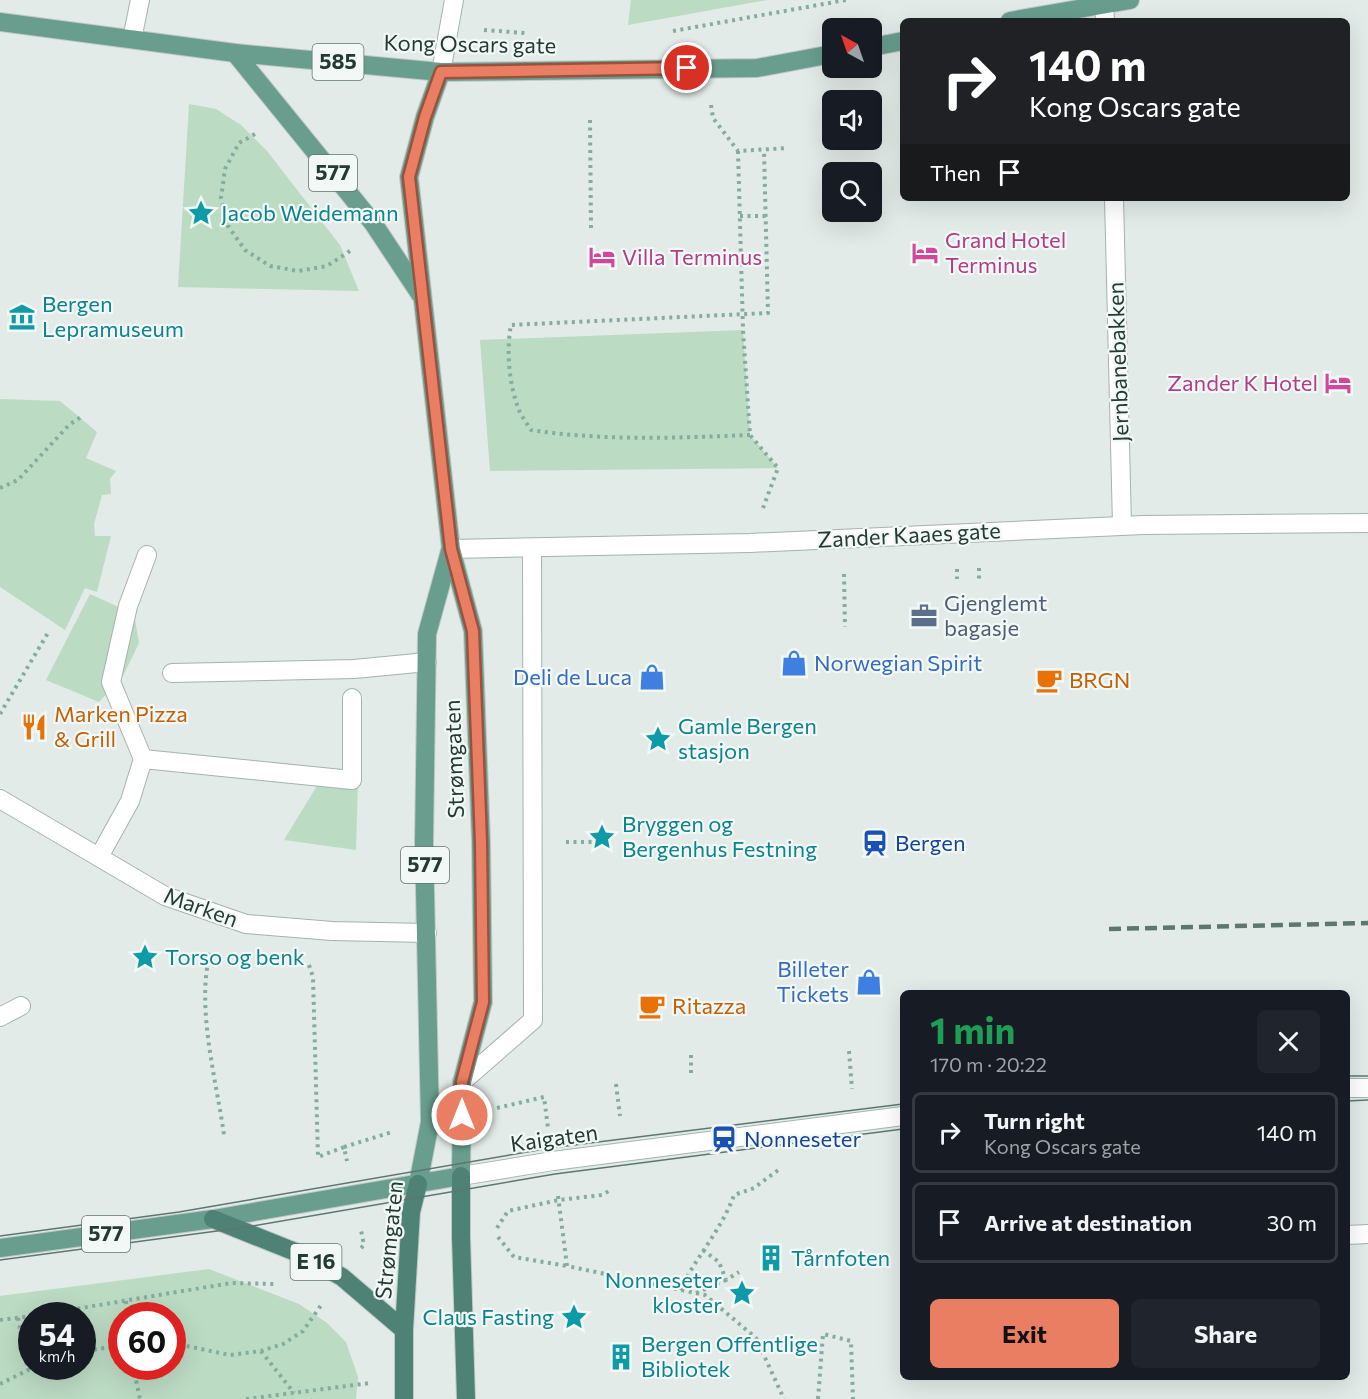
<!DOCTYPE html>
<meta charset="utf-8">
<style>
:root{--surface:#171b24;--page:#20242c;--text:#f1f3f6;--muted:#9ea1a6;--line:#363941;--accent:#e97e62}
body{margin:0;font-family:Commissioner,sans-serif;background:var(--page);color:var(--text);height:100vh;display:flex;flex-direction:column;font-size:22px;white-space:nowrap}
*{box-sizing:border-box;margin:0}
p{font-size:20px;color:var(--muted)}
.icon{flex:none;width:33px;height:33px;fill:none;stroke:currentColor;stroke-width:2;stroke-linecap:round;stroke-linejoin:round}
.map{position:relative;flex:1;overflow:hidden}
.side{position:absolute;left:900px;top:990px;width:450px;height:390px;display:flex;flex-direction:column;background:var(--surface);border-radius:9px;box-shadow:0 6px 24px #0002}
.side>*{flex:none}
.top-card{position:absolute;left:900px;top:18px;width:450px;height:183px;border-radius:9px;box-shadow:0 6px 24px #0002;background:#202124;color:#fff;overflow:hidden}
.needle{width:39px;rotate:320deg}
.tools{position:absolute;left:822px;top:18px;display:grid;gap:12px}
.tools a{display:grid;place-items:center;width:60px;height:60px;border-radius:9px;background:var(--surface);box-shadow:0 6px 24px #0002;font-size:30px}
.speed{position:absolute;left:18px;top:1302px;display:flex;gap:12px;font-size:30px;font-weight:700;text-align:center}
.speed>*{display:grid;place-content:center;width:78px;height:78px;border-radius:50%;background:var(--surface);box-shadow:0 6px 24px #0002;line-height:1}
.speed small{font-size:15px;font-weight:400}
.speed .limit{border:9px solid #d22;background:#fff;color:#111}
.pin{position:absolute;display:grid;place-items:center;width:51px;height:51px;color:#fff;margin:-26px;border:3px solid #fff;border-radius:50%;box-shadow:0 2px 6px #0007}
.me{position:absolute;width:66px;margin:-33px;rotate:0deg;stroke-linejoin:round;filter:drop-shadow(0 0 4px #0008)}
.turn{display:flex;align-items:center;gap:21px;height:126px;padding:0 30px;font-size:27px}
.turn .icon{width:78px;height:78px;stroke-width:2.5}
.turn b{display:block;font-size:42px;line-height:51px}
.then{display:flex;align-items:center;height:57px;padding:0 30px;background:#0003;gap:12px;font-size:22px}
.round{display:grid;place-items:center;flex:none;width:63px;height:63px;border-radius:9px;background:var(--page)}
.overview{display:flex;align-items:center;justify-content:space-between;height:102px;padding:0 30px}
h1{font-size:36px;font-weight:700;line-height:45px;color:#1e9e55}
.cta{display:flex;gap:12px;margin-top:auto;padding:12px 30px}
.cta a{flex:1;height:69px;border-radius:9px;background:var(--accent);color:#111;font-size:24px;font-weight:700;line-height:69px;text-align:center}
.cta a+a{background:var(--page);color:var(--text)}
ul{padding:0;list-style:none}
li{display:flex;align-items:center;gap:18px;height:81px;margin:0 12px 9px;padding:0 18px;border:3px solid var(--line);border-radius:9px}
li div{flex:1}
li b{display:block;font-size:22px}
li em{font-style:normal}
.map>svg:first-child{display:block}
.green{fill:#bcdbc3;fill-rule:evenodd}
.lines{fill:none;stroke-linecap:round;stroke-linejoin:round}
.service-casing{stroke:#a5b3ae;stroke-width:20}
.pedestrian-casing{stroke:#a5b3ae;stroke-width:20}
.minor-casing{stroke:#a5b3ae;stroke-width:20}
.secondary-casing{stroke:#a1b6ae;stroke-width:20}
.primary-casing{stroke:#c1c8c6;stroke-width:20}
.trunk-casing{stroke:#c1c8c6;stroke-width:20}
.path{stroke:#84ad9f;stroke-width:4;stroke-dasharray:3 4.5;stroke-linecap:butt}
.service{stroke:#fff;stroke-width:18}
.pedestrian{stroke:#fff;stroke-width:18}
.minor{stroke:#fff;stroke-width:18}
.secondary{stroke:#fff;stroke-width:18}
.primary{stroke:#699e8f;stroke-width:18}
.trunk{stroke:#4d8274;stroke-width:18}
.tram{stroke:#5d776f;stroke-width:1.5}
.rail{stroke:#5d776f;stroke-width:4.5;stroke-dasharray:12 6;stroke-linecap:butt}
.route-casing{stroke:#975240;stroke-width:15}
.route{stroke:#e97e62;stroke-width:10}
.labels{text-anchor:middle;stroke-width:4.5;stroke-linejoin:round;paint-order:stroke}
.shield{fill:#f2f8f5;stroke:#61746e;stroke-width:1.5}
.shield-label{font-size:21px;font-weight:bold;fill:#233b34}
.street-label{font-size:22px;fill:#233b34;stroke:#f2f8f5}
.culture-label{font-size:22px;fill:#0d838f;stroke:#f2f8f5;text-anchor:start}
.hotel-label{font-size:22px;fill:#b23c85;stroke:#f2f8f5;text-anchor:start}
.service-label{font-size:22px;fill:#4e5e75;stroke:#f2f8f5;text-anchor:start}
.shop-label{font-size:22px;fill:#366cbe;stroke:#f2f8f5;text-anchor:end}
.food-label{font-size:22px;fill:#c56008;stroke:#f2f8f5;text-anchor:start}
.transit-label{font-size:22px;fill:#164399;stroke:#f2f8f5;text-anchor:start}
</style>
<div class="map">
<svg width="1368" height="1399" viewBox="0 0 1368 1399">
<rect width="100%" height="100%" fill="#e2ebe7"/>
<g class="green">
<path d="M631,0H767L628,25Z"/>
<path d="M189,104L216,109L241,125L267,151L340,245L359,291L178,287Z"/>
<path d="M743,330L750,435L778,468L490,471L480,340Z"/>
<path d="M0,399L60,401L97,432L86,458L116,471L110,479L111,494L102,495L94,524L95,536H111L97,592L85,588L65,630L0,587Z"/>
<path d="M90,594L134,614L139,643L123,676L99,702L46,680Z"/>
<path d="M318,784H358L356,850L284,840Z"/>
<path d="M209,1269L299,1304L327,1323L346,1342L358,1377L356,1399H0V1296ZM32,1316H82V1366H32ZM122,1316H172V1366H122Z"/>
</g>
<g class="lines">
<g class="service-casing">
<g id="service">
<path d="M172,673L354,669L427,662"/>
<path d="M143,759L111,682L128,606L147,555"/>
<path d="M99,857L130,801L143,759L352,780V698"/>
<path d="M0,1017L21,1006"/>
<path d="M462,1082L533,1020L532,548"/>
<path d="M1347,1235L1368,1234"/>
</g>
</g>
<g class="pedestrian-casing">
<path id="pedestrian" d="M0,799L165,896L246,924L332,931L427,933"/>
</g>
<g class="minor-casing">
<g id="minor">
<path d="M1104,4L1105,21"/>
<path d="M132,39L140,0"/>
<path d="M441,72L454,0"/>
<path d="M1114,198L1122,525"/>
<path d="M451,549L750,543L1143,525L1368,523"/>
</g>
</g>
<g class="secondary-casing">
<g id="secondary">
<path d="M1347,1088H1368"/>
<path d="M461,1176L553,1161L903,1116"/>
</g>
</g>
<g class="primary-casing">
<g id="primary">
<path d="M1010,21L1130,0"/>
<path d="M0,22L235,53L441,72L757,68L832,54"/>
<path d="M872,47L903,41"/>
<path d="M235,53L373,223L420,294"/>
<path d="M418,1184L430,1122L424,843L427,634L450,551"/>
<path d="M0,1248L213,1219L461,1176L462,1082L483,1002L481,842L473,631L451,549L409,177L425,117L441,72"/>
</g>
</g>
<g class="trunk-casing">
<g id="trunk">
<path d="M461,1176V1237L466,1399"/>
<path d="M213,1219L303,1255L342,1277L404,1330"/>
<path d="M404,1399V1330L411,1212L418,1184"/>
</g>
</g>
<g class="path">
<path d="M484,30L525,33"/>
<path d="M673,31L846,0"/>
<path d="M711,105L713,118L738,151L788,148"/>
<path d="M590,120L591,229"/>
<path d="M255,134L239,143L225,169L221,198L228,226L245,250L270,266L298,271L327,266L350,251"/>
<path d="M738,151L743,330L750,435L778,468L763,508"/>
<path d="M740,216H766"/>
<path d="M750,435C677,438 603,441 531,430C527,424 522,417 519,410C509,385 506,351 511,325L768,313L764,150"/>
<path d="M0,488L18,480L69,425L81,417"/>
<path d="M979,568V579"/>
<path d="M957,569V579"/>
<path d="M844,574L845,627"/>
<path d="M0,714L49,631"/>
<path d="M566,842H596"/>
<path d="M210,953C196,1008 216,1078 224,1135"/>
<path d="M309,965L313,977L318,1157L344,1147L347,1161"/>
<path d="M849,1051L852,1089"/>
<path d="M691,1073V1054"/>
<path d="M616,1084L620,1116"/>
<path d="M497,1108L544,1097L548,1128"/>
<path d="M344,1147L392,1132"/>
<path d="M558,1196L567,1266L705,1295L756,1338L784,1399"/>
<path d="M497,1228L508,1211L559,1200L602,1195L609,1191"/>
<path d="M498,1237L514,1257L567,1266"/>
<path d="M361,1248L364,1245L361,1230"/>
<path d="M703,1250L719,1262L726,1280L739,1272"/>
<path d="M680,1290C696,1257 722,1229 734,1195L754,1188L781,1168"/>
<path d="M696,1293L726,1280"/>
<path d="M126,1301L127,1316"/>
<path d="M33,1316L231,1283L275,1284"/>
<path d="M18,1318L28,1370"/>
<path d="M0,1320L32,1316"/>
<path d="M172,1343L230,1355L261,1351L283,1344L303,1331L322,1304"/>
<path d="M261,1351L294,1393"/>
<path d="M82,1359L96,1349L122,1346"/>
<path d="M133,1366L140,1399"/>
<path d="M0,1384L28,1370L52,1374L73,1366"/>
<path d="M246,1399L370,1383"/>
<path d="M818,1399L823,1334L851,1341L853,1399"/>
</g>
<use href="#service" class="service"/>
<use href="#pedestrian" class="pedestrian"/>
<use href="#minor" class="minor"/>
<use href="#secondary" class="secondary"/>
<use href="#primary" class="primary"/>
<use href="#trunk" class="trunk"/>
<g class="tram">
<path d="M1347,1076H1368"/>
<path d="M1347,1101L1368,1100"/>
<path d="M0,1236L179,1212L550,1148L903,1104"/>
<path d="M0,1260L247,1227L555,1174L903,1129"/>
</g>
<path class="rail" d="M1109,929L1368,923"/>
</g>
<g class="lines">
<g class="route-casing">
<path id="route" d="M462,1115V1082L483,1002L481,842L473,631L451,549L409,177L425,117L441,72L687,68"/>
</g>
<use href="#route" class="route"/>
</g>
<defs>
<g id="sight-bare" transform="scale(2.07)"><path d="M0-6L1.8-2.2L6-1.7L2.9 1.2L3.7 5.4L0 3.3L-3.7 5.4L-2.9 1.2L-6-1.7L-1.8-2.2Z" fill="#0f9aa8" stroke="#f2f8f5" stroke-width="2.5" paint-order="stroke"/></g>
<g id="hotel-bare" transform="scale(2.07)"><path d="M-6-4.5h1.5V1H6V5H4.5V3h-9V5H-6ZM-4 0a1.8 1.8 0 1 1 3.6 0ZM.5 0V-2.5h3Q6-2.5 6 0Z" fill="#d1479c" stroke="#f2f8f5" stroke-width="2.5" paint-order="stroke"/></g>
<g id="museum-bare" transform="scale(2.07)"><path d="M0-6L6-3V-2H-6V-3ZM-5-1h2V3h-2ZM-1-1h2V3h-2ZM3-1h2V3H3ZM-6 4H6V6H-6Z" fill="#0f9aa8" stroke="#f2f8f5" stroke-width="2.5" paint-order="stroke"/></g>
<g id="office-bare" transform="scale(2.07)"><path d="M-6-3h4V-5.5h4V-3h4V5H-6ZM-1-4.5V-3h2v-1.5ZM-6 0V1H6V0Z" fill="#5c6f8a" stroke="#f2f8f5" stroke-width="2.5" paint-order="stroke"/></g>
<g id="shop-bare" transform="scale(2.07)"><path d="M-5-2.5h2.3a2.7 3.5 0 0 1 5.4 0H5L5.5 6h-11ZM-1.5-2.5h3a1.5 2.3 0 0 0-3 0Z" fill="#3f7fe0" stroke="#f2f8f5" stroke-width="2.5" paint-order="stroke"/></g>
<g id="cafe-bare" transform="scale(2.07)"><path d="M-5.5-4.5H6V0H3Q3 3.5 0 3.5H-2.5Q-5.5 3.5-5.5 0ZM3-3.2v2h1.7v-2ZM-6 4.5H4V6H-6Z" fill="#e8710a" stroke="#f2f8f5" stroke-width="2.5" paint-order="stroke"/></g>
<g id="restaurant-bare" transform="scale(2.07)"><path d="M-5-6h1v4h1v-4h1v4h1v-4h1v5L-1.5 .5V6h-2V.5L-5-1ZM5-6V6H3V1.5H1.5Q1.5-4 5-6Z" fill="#e8710a" stroke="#f2f8f5" stroke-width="2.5" paint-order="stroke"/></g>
<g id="station-bare" transform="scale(2.07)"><path d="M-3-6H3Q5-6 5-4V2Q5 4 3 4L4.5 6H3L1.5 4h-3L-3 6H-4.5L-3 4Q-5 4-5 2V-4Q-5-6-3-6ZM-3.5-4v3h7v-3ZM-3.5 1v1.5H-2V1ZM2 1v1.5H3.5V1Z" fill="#1a4fb4" stroke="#f2f8f5" stroke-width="2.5" paint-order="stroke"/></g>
<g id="building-bare" transform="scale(2.07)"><path d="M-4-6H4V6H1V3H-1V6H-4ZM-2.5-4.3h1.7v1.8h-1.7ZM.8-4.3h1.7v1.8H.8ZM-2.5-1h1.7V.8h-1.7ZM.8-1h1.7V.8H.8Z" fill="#0f9aa8" stroke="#f2f8f5" stroke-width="2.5" paint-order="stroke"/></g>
</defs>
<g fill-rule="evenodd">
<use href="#sight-bare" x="201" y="213"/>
<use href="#hotel-bare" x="925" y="253"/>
<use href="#hotel-bare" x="602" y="257"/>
<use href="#museum-bare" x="22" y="317"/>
<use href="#hotel-bare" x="1338" y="383"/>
<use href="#office-bare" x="924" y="616"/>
<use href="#shop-bare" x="794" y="663"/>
<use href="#shop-bare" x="652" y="677"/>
<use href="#cafe-bare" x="1049" y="680"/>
<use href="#restaurant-bare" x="34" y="727"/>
<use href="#sight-bare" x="658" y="739"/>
<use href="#sight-bare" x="602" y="837"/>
<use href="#station-bare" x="875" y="843"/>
<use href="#sight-bare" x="145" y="957"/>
<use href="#shop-bare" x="869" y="982"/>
<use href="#cafe-bare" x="652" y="1006"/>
<use href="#station-bare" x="724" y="1139"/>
<use href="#building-bare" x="771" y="1258"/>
<use href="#sight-bare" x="742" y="1293"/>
<use href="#sight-bare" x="574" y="1317"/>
<use href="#building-bare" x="621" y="1357"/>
</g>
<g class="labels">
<g class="shield">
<rect x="312.5" y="44" width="51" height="36" rx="4.5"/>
<rect x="309" y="155" width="48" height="36" rx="4.5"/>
<rect x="401" y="847" width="48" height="36" rx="4.5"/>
<rect x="82" y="1216" width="48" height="36" rx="4.5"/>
<rect x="290.5" y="1244" width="51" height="36" rx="4.5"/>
</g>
<g class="shield-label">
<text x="338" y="69">585</text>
<text x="333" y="180">577</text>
<text x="425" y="872">577</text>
<text x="106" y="1241">577</text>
<text x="316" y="1269">E 16</text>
</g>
<g class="street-label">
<text transform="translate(470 44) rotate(1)" y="8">Kong Oscars gate</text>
<text transform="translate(1118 362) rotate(-92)" y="8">Jernbanebakken</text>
<text transform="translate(909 535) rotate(-3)" y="8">Zander Kaaes gate</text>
<text transform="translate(454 759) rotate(-92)" y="8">Strømgaten</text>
<text transform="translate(201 907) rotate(20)" y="8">Marken</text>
<text transform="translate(554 1138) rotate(-8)" y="8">Kaigaten</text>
<text transform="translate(389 1240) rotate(-84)" y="8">Strømgaten</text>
</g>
<g class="culture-label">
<text x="221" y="221">Jacob Weidemann</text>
<text x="42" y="312">Bergen<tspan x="42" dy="25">Lepramuseum</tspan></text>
<text x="678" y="734">Gamle Bergen<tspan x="678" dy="25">stasjon</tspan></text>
<text x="622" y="832">Bryggen og<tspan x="622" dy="25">Bergenhus Festning</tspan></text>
<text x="165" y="965">Torso og benk</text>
<text x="791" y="1266">Tårnfoten</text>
<text x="722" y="1288" text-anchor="end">Nonneseter<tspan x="722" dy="25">kloster</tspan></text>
<text x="554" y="1325" text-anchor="end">Claus Fasting</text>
<text x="641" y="1352">Bergen Offentlige<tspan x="641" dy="25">Bibliotek</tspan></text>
</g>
<g class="hotel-label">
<text x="945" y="248">Grand Hotel<tspan x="945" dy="25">Terminus</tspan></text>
<text x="622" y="265">Villa Terminus</text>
<text x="1318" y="391" text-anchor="end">Zander K Hotel</text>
</g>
<g class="service-label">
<text x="944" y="611">Gjenglemt<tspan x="944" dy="25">bagasje</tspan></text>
</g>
<g class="shop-label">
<text x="814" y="671" text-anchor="start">Norwegian Spirit</text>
<text x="632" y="685">Deli de Luca</text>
<text x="849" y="977">Billeter<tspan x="849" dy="25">Tickets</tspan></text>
</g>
<g class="food-label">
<text x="1069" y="688">BRGN</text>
<text x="54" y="722">Marken Pizza<tspan x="54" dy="25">&amp; Grill</tspan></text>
<text x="672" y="1014">Ritazza</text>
</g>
<g class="transit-label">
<text x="895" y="851">Bergen</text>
<text x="744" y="1147">Nonneseter</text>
</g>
</g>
</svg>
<div class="tools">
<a><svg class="needle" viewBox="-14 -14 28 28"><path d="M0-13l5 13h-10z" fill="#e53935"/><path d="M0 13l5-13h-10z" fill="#9ea1a6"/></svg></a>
<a><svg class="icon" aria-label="sound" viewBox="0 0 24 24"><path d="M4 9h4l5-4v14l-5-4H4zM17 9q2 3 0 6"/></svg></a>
<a><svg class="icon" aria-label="search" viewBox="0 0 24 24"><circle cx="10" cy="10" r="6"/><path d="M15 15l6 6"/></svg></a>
</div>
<div class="speed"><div>54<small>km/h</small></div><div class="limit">60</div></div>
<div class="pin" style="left:687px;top:68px;background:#d93025"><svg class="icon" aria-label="arrive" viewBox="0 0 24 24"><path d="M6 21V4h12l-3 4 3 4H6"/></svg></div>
<svg class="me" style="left:462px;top:1115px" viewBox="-20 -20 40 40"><circle r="17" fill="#e97e62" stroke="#fff" stroke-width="3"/><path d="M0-11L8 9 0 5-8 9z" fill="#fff"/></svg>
<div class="top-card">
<div class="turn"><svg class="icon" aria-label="right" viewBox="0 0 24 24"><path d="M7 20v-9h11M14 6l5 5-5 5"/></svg><div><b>140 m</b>Kong Oscars gate</div></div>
<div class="then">Then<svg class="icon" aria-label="arrive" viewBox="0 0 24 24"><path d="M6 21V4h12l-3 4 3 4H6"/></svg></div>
</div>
<section class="side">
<div class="overview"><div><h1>1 min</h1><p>170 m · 20:22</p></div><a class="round"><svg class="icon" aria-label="close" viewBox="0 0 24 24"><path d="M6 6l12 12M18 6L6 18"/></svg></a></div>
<ul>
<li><svg class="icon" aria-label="right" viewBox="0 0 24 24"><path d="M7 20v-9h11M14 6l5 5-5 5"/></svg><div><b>Turn right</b><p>Kong Oscars gate</p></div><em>140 m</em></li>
<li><svg class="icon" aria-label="arrive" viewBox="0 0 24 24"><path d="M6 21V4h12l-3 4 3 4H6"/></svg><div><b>Arrive at destination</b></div><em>30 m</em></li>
</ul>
<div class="cta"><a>Exit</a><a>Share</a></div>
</section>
</div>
